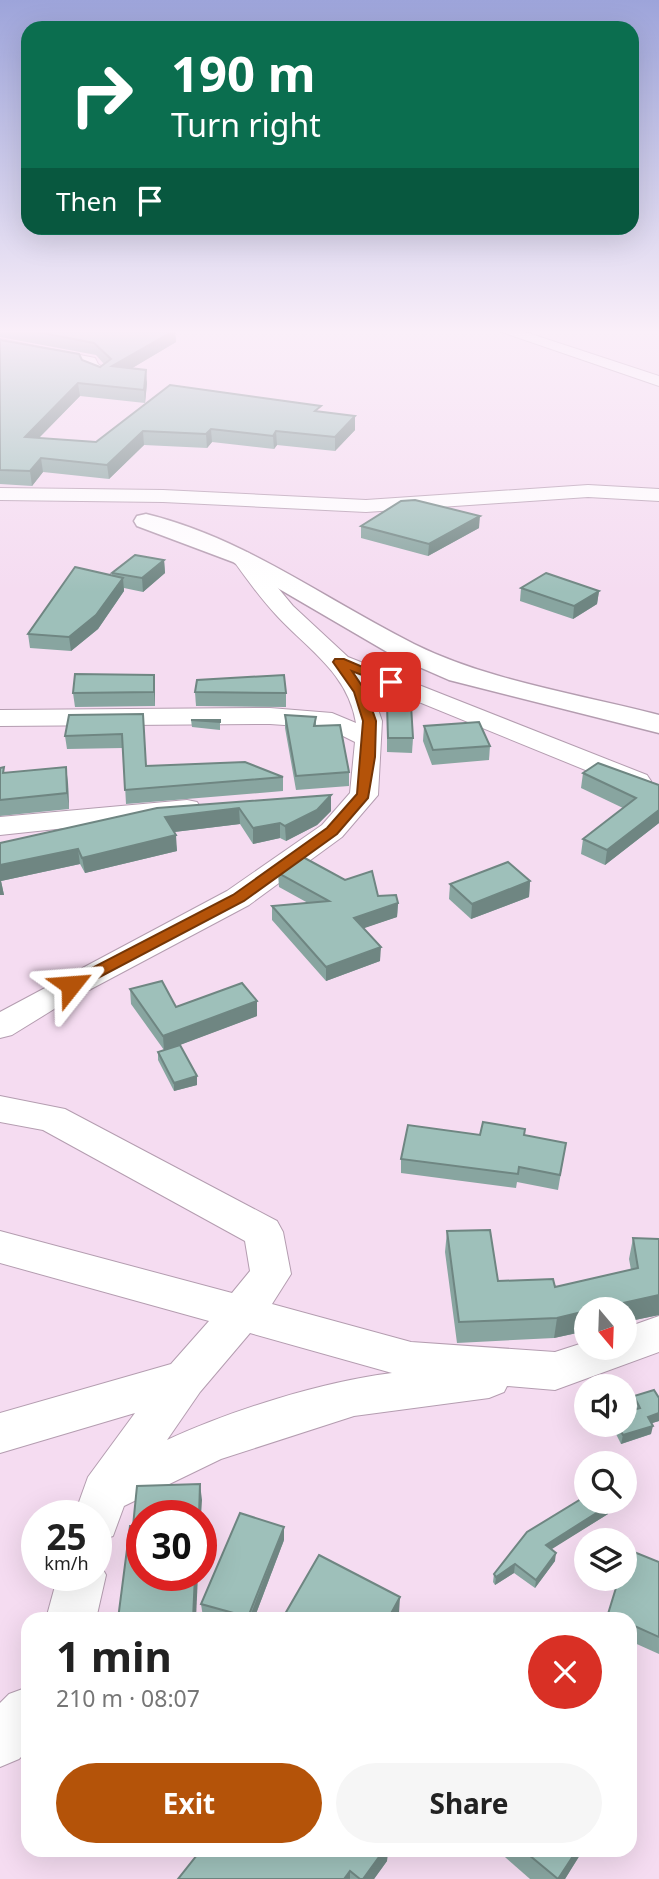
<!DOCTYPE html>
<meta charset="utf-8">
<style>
:root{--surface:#fff;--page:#f6f6f6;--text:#222;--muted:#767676;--accent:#b45309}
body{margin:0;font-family:"Noto Sans",sans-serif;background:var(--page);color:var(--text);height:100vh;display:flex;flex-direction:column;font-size:26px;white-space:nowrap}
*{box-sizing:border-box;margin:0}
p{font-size:23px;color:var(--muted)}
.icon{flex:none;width:38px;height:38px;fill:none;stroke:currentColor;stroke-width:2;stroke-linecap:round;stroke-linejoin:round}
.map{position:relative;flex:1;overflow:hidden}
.drawer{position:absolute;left:21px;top:1612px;width:616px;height:245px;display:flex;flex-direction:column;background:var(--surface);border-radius:21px;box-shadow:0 7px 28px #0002}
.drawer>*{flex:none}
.guide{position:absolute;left:21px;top:21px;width:618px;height:214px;border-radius:21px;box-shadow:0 7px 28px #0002;background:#0b6e4f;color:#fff;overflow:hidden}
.needle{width:46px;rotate:161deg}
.tools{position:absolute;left:574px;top:1297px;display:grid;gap:14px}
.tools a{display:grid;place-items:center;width:63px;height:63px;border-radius:50%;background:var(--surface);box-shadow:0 7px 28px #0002;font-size:35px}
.speed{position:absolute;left:21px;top:1500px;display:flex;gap:14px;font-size:35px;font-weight:700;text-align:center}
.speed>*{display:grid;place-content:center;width:91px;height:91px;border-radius:50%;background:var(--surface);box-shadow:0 7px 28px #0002;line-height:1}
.speed small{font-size:18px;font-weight:400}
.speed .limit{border:10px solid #d22;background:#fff;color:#111}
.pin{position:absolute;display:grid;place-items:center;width:60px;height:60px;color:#fff;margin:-30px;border-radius:14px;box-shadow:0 4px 10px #0006}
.me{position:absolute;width:77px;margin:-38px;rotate:62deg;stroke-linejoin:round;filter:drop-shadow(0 0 5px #0008)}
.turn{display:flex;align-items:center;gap:24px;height:147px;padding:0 35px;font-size:32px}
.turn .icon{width:91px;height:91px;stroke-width:2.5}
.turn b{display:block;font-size:49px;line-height:60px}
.then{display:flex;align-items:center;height:66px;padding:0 35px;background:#0003;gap:14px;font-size:26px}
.round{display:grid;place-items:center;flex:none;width:74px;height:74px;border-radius:37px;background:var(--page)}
.overview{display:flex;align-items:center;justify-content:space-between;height:119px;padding:0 35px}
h1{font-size:42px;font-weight:700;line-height:52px}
.cta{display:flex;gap:14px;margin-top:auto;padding:14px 35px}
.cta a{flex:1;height:80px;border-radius:42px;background:var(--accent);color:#fff;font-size:28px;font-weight:700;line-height:80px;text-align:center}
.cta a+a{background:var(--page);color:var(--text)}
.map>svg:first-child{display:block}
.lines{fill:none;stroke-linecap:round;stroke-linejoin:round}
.minor-casing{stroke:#b49db0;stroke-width:2}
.tertiary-casing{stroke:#b49db0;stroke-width:3}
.minor{fill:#fff;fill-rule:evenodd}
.tertiary{fill:#fff;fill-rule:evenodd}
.wall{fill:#88a5a0}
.shaded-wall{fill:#6f8682}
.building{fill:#9ec0ba;stroke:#6f8682;stroke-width:2}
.route{fill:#b45309;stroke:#753606;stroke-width:2}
</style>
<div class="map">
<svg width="659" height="1879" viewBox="0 0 659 1879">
<rect width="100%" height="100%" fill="#f5dcf1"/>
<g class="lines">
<g class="minor-casing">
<g id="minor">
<path d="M493,329H516L659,376V386Z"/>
<path d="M0,339L95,358L98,364L110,372L102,377L84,370L82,364L0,349Z"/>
<path d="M588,485L659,489V501L588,497L366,512L163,502L0,500V488L163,490L366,500Z"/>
<path d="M242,551L249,553L293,606L348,657L647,775L651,781L647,787H627L365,680L372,692L382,721L378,795L342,837L249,905L59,1006L12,1035L0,1038V1012L227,891L322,825L350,793L355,742L327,728L270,724L0,726V710L270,708L332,713L356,723C348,674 310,651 278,617C261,599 245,577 231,557Z"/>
<path d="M187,800L197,802L201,808L197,814L0,835V817Z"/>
<path d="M0,1096L65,1109L277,1221L283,1232L291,1274L272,1304L411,1342L555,1352L586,1342V1348H625V1328L659,1316V1352L555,1390L507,1386L504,1392L489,1398L354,1416L221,1459L124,1506L113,1536L96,1542V1516H74L88,1477L135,1413L0,1453V1413L171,1364L209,1321L0,1263V1231L232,1293L250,1271L245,1241L43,1130L0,1122ZM250,1333L392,1373C321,1382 232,1410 167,1440L200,1392Z"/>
<path d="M96,1557L106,1575L96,1619H46L58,1575H96Z"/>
<path d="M28,1687V1750L19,1759L0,1767V1703L9,1694Z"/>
</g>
</g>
<g class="tertiary-casing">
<path id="tertiary" d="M146,514C245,538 324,599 414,644C489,681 578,694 659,715V733L449,680L394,656L233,562L137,526L134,521L137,516Z"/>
</g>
<use href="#minor" class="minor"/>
<use href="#tertiary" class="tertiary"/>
</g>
<g class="wall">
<path d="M0,329H170L175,330L176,342L132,368L147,383L145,403L80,396L39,438L96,442L170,385L321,412L355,430L335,451L277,445L274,449L212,442L207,448L144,445L109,479L43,472L32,486L0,484V340L82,360L100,367L104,364L96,355L0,337Z"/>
<path d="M361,526L479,528L428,556L361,538Z"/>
<path d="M164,560L165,573L143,592L124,588V591L98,629L71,651L30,648L28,634L112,576V573Z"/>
<path d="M521,588L599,591L597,604L573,619L520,601Z"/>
<path d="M155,689V706L75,707L73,693Z"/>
<path d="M195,692L286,693V707L196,706Z"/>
<path d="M387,705L413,738L412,753L387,752Z"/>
<path d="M143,714L146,766L283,777V791L126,804L123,748L67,749L65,736Z"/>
<path d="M285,715L316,717V726L349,772V786L296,790L285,728Z"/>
<path d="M191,720H220V730L192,727Z"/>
<path d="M424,726L490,746L489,760L432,765L423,741Z"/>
<path d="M0,768L5,773L68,783L69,809L0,816Z"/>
<path d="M583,773L659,785V823L605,865L581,854L583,839L623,808L581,788Z"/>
<path d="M331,795V811L317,825L286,841L280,838L253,844L240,824L174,832L177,851L85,873L80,864L1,881L4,895H0V843Z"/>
<path d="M278,873L378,896L398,903L397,917L363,928L380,961L326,981L272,920V906L308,903L279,887Z"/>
<path d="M530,881L529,897L471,919L449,899L450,884Z"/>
<path d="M130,989L176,1007L257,1016L174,1047L197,1076V1085L174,1091L158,1060V1052L164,1050L131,1004Z"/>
<path d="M480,1135H524L566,1143L558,1190L517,1182L516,1188L401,1173V1159Z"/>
<path d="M447,1231L498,1281L555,1287L631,1270L629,1259L633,1238L659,1315L625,1322V1309H586V1331L554,1338L457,1343L445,1252Z"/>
<path d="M634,1396L659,1398V1421L652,1423L651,1434L621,1444L611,1424H625L634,1409L632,1404Z"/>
<path d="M609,1505L608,1514L551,1549L555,1561L535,1588L514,1573L495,1585L493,1582L494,1574Z"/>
<path d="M284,1540L254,1619H208L203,1617L201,1604Z"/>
<path d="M659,1562V1654L630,1641V1619H607L608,1614Z"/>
<path d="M186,1850H388L387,1861L374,1879H178L195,1858Z"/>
<path d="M497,1850H583L565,1879H530Z"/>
</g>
<g class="shaded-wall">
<path d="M175,330L176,342L114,379L112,366Z"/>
<path d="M146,370L147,383L145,403L144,390Z"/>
<path d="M78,383L80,396L26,451L25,437Z"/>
<path d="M355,416V430L335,451V437Z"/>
<path d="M211,429L212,442L207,448L206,434Z"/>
<path d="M143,431L144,445L109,479L107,465Z"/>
<path d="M276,431L277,445L274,449L273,436Z"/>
<path d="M41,458L43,472L32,486L30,471Z"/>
<path d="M480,516L479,528L428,556L429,544Z"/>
<path d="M164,560L165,573L143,592L142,578Z"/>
<path d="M123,578L124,591L98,629L71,651L69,637Z"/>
<path d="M599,591L597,604L573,619L574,606Z"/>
<path d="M154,675L155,689V706L154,692Z"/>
<path d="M66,767L68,783L69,809L67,793Z"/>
<path d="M331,795V811L317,825L286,841L285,826Z"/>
<path d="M239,808L240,824L166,833L165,817Z"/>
<path d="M659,810V823L605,865L607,850Z"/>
<path d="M280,823V838L253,844V828Z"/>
<path d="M176,835L177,851L85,873L82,858Z"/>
<path d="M78,849L80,864L1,881L4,895H0V865Z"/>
<path d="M530,881L529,897L471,919L472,904Z"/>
<path d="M398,903L397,917L353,932L354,918Z"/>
<path d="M381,947L380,961L326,981V967Z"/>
<path d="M257,1001V1016L164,1051L163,1036Z"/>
<path d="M197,1076V1085L174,1091V1083Z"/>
<path d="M659,1295V1315L625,1322V1309H596Z"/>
<path d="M586,1311V1331L554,1338L557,1318Z"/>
<path d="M659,1413V1421L646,1425L648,1417Z"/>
<path d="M653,1426L651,1434L621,1444L623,1435Z"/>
<path d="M200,1484L202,1500L201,1516H199Z"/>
<path d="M609,1505L608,1514L544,1554L546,1545Z"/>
<path d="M284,1527V1540L254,1619H249Z"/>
<path d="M556,1553L555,1561L535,1588L536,1580Z"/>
<path d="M515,1564L514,1573L495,1585L496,1577Z"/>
<path d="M195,1575H198L196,1619H193Z"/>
<path d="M400,1597L399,1613L396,1619H388Z"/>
<path d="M384,1850H388L387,1861L374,1879H363Z"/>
<path d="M577,1850H583L565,1879H558Z"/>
<path d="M350,1871V1879H344Z"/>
</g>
<g class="building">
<path d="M22,329H170L175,330L112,366L146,370L144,390L78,383L25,437L96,442L170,385L321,406L315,411L355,416L335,437L276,431L273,436L211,429L206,434L143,431L107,465L41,458L30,471L0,470V340L79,354L82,360L100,367L111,359L94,343Z"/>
<path d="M415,500L480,516L429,544L361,526L401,501Z"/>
<path d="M135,555L164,560L142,578L112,573Z"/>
<path d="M75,567L123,578L96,615L69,637L28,634Z"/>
<path d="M546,573L599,591L574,606L521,588Z"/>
<path d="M75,674L154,675V692L73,693Z"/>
<path d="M284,675L286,693L195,692L197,680Z"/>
<path d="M387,705H411L413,738H388Z"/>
<path d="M143,714L146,766L245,762L283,777L125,790L122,734L65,736L69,715Z"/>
<path d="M285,715L316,717L314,726L340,725L349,772L296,776Z"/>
<path d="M191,720H220V722Z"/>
<path d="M479,722L490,746L433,750L424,726Z"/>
<path d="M598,763L659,785V810L607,850L583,839L636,798L583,773Z"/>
<path d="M4,767L3,773L66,767L67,793L0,800V768Z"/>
<path d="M331,795L317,810L285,826L280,823L253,828L239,808L165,817L176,835L82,858L78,849L0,865V843L157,808Z"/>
<path d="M301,856L345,880L372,871L378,896L396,895L398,903L354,918L381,947L326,967L272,906L329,901L278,873Z"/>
<path d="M508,862L530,881L472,904L450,884Z"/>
<path d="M162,981L176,1007L242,983L257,1001L163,1036L130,989Z"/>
<path d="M180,1045L197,1076L174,1083L158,1052Z"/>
<path d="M483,1122L525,1129L524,1135L566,1143L560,1175L519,1167L518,1174L401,1159L408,1125L480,1135Z"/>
<path d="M490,1230L498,1281L553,1279L555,1287L638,1268L633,1238L659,1239V1295L596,1309H586V1311L557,1318L459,1322L447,1231Z"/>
<path d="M654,1390L659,1398V1413L648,1417L653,1426L623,1435L617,1424H625V1412L640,1408L634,1396Z"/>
<path d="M200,1484L199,1516H142V1575H195L193,1619H118L130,1526H133L137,1486Z"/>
<path d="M586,1496V1502H607L609,1505L546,1545L556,1553L536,1580L515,1564L496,1577L494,1574L527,1532Z"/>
<path d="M240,1513L284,1527L248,1617L201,1604Z"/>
<path d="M629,1550L659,1562V1637L630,1624V1619H618L608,1614L619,1578H625V1561Z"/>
<path d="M319,1555L400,1597L388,1619H293L285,1614Z"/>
<path d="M201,1850H384L363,1879H360L350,1871L344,1879H178Z"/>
<path d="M523,1850H577L558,1879Z"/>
</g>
<linearGradient id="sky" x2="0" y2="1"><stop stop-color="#9da4da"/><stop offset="0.56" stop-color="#faeff9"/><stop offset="1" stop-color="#faeff9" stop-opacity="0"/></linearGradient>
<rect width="659" height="592" fill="url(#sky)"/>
<path class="route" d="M335,659H344L398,682L387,685L352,671L366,692L376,721L375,757L368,798L337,834L244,901L77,989H65V982L233,895L327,828L357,794L363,721L354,692L333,662Z"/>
</svg>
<div class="tools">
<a><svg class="needle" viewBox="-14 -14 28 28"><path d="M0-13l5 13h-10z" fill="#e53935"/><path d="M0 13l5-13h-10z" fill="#767676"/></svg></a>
<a><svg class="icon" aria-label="sound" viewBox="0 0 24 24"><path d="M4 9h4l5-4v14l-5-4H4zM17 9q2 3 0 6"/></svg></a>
<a><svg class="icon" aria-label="search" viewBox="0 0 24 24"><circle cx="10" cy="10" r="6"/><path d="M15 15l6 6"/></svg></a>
<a><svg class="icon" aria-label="layers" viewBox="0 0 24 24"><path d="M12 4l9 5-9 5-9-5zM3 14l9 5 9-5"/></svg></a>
</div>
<div class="speed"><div>25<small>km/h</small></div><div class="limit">30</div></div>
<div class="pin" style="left:391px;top:682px;background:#d93025"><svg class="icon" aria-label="arrive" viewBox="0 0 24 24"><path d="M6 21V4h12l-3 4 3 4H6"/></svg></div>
<svg class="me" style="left:71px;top:985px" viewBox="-20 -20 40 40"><path d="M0-17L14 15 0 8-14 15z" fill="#b45309" stroke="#fff" stroke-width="4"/></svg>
<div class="guide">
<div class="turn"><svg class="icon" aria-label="right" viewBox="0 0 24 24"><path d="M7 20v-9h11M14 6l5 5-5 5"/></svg><div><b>190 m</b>Turn right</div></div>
<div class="then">Then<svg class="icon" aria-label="arrive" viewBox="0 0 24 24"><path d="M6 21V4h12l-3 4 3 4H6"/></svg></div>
</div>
<section class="drawer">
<div class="overview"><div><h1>1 min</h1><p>210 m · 08:07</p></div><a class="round" style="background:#d93025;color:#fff"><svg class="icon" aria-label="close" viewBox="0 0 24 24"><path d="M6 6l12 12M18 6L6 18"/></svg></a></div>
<div class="cta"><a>Exit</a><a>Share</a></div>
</section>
</div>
